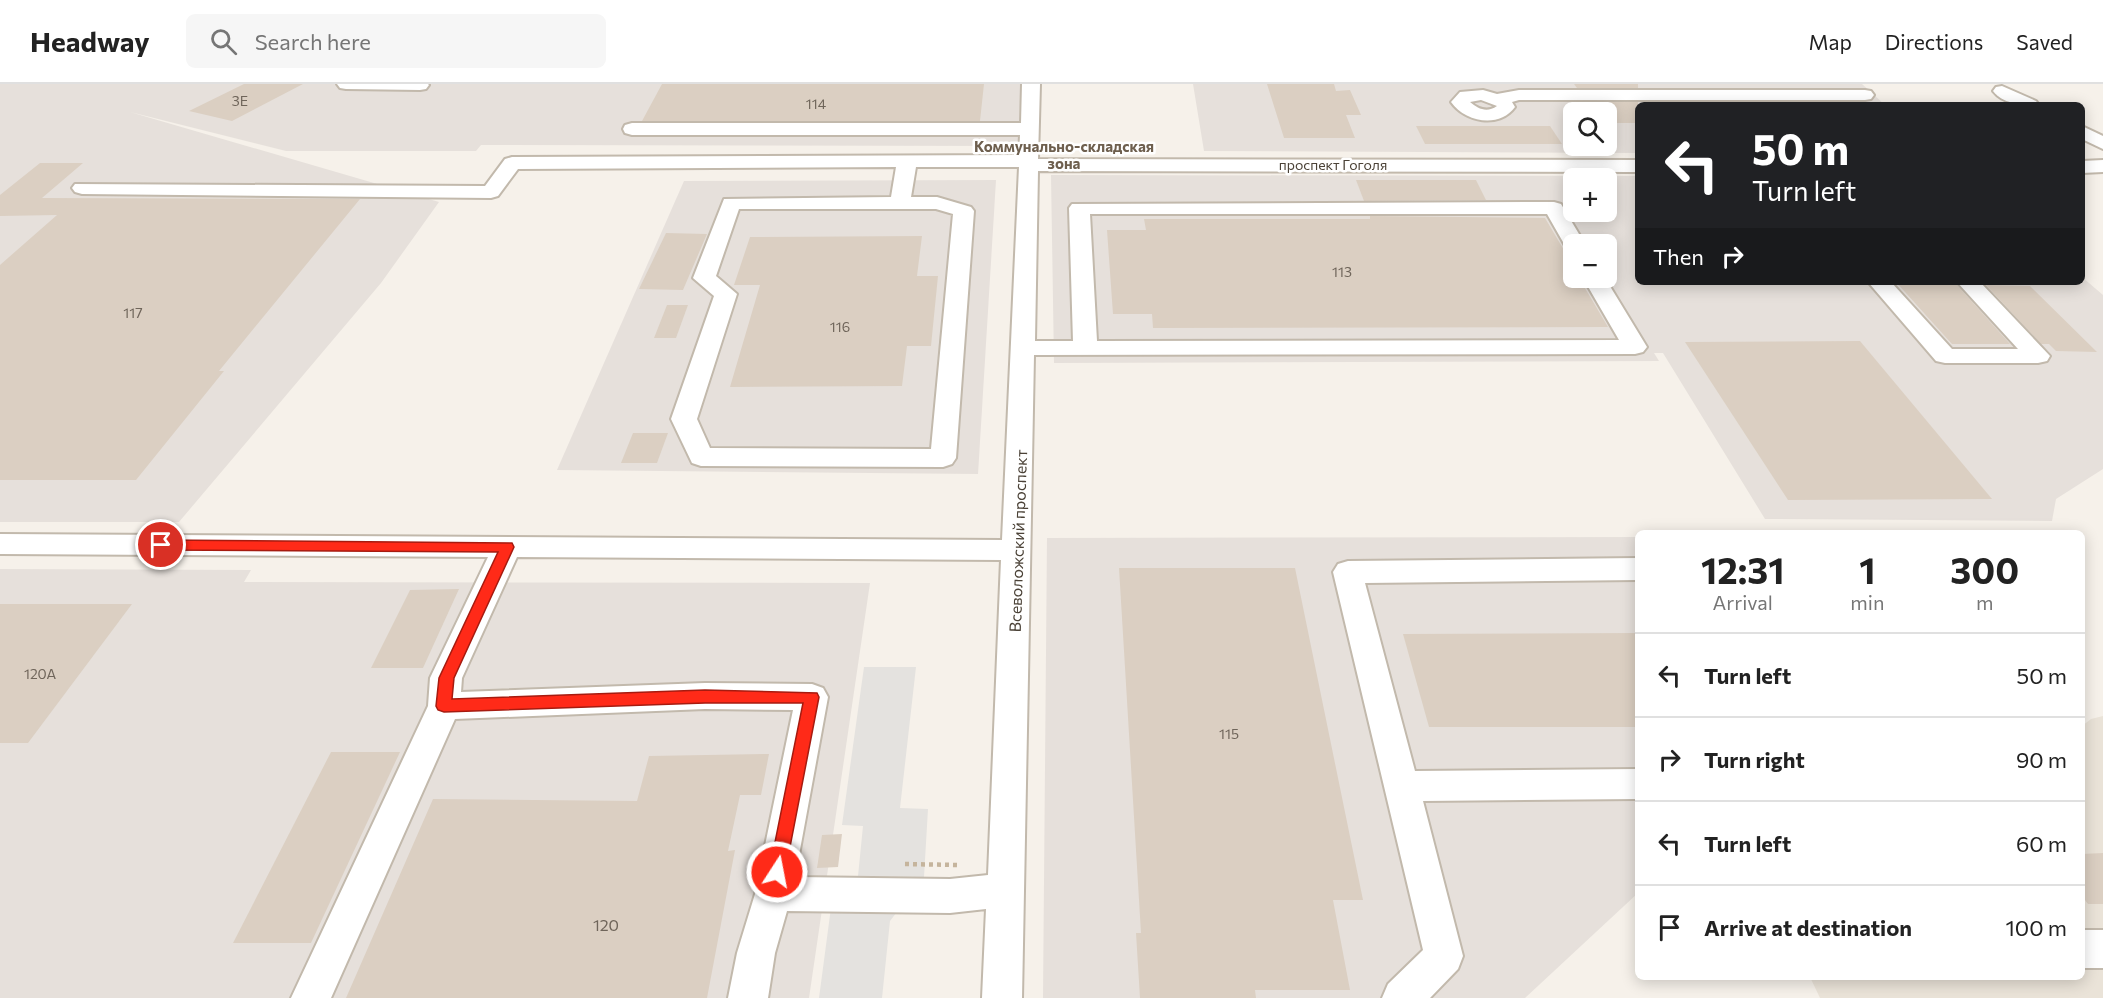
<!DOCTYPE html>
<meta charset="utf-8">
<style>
:root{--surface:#fff;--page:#f6f6f6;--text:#222;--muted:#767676;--line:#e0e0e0}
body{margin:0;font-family:Commissioner,sans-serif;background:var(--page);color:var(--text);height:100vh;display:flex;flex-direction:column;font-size:22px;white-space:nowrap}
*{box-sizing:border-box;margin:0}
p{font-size:20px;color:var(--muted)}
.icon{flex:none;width:33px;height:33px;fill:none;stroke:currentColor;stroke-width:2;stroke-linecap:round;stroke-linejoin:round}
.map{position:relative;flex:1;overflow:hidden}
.sheet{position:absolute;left:1635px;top:446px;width:450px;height:450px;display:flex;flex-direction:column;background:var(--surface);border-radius:9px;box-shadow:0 3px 15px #0003}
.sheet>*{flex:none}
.banner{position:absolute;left:1635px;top:18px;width:450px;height:183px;border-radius:9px;box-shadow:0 3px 15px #0003;background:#202124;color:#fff;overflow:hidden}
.controls{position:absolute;left:1563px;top:18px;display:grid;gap:12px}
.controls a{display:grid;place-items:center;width:54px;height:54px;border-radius:9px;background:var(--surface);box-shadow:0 3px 15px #0003;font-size:30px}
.pin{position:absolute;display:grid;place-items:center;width:51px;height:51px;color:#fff;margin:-26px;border:3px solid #fff;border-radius:50%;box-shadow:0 2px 6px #0007}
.me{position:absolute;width:66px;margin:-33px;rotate:11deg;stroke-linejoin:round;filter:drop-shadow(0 0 4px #0008)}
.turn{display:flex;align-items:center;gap:21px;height:126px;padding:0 18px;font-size:27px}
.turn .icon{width:78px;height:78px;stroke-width:2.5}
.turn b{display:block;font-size:42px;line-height:51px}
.then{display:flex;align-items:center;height:57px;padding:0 18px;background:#0003;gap:12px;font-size:22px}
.eta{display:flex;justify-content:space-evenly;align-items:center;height:102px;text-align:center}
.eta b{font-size:36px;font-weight:700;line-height:42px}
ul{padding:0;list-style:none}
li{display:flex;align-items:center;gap:18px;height:84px;padding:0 18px;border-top:2px solid var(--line)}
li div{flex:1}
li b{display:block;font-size:22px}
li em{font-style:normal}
header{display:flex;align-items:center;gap:36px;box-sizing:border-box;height:84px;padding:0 30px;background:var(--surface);border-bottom:2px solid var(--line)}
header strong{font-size:28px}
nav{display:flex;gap:33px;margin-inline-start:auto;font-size:21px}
.search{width:420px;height:54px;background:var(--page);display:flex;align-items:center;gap:15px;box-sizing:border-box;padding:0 21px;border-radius:9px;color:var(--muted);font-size:22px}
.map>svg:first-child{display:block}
.residential{fill:#eae3d8}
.industrial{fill:#e6e0db;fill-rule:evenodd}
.parking{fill:#e4e2df}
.building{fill:#dbcfc2}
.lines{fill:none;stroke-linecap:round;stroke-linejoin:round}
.minor-casing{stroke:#c2b9ac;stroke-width:4}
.path{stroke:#c5b49c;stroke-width:4.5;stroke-dasharray:4 4;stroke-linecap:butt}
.minor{fill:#fff;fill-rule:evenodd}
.route{fill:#ff2a18;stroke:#a61b10;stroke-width:1.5}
.labels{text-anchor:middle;stroke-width:5;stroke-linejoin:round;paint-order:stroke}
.number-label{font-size:14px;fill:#6f655a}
.far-street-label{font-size:14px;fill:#4b4237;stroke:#fff}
.far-neighbourhood-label{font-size:15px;font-weight:bold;fill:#6e5f4e;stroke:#fff}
.street-label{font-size:16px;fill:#4b4237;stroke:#fff}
.near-number-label{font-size:16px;fill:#6f655a}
</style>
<header>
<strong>Headway</strong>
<div class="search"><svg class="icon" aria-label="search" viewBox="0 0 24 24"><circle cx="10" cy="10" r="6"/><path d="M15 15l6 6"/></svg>Search here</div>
<nav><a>Map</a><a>Directions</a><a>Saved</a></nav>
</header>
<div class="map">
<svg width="2103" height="914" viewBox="0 0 2103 914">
<rect width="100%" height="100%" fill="#f6f1ea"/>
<path class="residential" d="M2103,632V914H1820L1810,893L2082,892V642L2091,635Z"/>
<g class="industrial">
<path d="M0,0H1021L1018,62L481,61L476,67H286L130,28L439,118L381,199L179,438H0Z"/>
<path d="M1193,0H1862L1885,21H1638V69L1204,67ZM1574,28H1606V62H1574Z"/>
<path d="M1051,91L1638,92V198H2082V193L2103,211V385L2056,415L2052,437L1765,435L1663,269H1654L1659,277L1054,279ZM1574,94H1606V128H1574ZM1574,160H1606V194H1574Z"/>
<path d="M996,96L978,390L557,386L684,97Z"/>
<path d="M1638,453V809L1525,914H1043L1047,454Z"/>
<path d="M0,485L251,486L244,498L870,499L809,914H0Z"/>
</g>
<g class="parking">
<path d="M864,583H916L900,724L928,725L924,793L858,792L863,742L842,741Z"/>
<path d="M832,816H906L890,837L882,914H819Z"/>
</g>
<g class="building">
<path d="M244,0H303L232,37L189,27Z"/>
<path d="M662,0H984L980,37H642Z"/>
<path d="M1267,0H1334L1336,7L1350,6L1361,31H1346L1355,54H1284Z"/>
<path d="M1574,0H1638V4H1577Z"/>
<path d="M1588,18H1638V39H1606V28H1595Z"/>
<path d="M1416,42H1550L1562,60H1425Z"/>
<path d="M40,79H83L42,114L360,115L219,287H224L136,396H0V181L57,131L0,132V111Z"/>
<path d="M1356,96H1476L1486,116L1364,117Z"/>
<path d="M1370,132L1545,134L1574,183V194H1579L1608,243L1153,244L1152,230H1113L1107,146H1146L1144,135H1370Z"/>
<path d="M666,149L707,150L683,206L639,205Z"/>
<path d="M922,152L917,192H938L931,262H907L902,302L730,303L760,201H734L750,153Z"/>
<path d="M1896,198H1950L1957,201L2010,260H1952Z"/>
<path d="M1986,201L2030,202L2097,268L2056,267L2049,260H2041Z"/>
<path d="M667,221H688L676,254H654Z"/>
<path d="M1860,257L1992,415L1788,416L1685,258Z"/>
<path d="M633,349H668L657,379H621Z"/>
<path d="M1119,484H1295L1363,816H1333L1350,906H1255L1256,914H1140L1136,849H1141Z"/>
<path d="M459,505L423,584H371L410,506Z"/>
<path d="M0,520H132L28,659H0Z"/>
<path d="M1638,549V643H1429L1403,550Z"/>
<path d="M331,668H400L311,859H233Z"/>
<path d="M769,670L761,711H740L728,767L735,766L707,914H346L433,715L637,717L649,672Z"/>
<path d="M842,750L838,783L817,784L822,751Z"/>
<path d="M2103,769V820H2088L2082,812V770Z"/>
</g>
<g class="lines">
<g class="minor-casing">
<g id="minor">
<path d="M337,0H428L429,1L426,5L420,6L346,5L340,4Z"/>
<path d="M1022,0H1040L1038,75L1638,76V88L1038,87L1035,257H1073L1069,124L1072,120L1554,118L1561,120L1585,160H1574V166L1567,165L1547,130H1090L1097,257L1619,256L1583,194H1605L1647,263L1643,268L1635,270L1034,271L1022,914H982L986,825L950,829L787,827L775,869L768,914H728L737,869L755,810L793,626L705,625L455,635L331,914H291L428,622L430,594L488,473L0,470V450L1002,456L1019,83H916L911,113H937L971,123L974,127L956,374L952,380L943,383L701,382L692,379L671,335L714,212L693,194L724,115L891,113L896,83L518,85L498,112L491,114L82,110L75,108L72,104L75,100L485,102L505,75L512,73L1019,71L1020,51H632L625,49L623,45L625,41L632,39H1021ZM739,125H936L953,130L931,365L710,364L697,335L737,210L716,192ZM517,473L1001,476L988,791L950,795L795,793L828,613L823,604L812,600L705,599L461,608L462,594Z"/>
<path d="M2002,2L2036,17L2039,21C2023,21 2004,21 1993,7L1996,3Z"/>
<path d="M1483,6L1497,10L1519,6H1865L1871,7L1874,11L1871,15L1865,16H1519L1512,18L1515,23C1499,45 1465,38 1451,18L1460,8ZM1481,16L1497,22C1487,29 1478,25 1470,18Z"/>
<path d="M2082,42L2103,52V65L2082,55Z"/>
<path d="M2103,76V88L2082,89V77Z"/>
<path d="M1868,198H1891L1952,265H2018L1957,198H1980L2050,272L2047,277L2038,279H1945L1936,277Z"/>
<path d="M1638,474V496L1365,499L1415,687L1638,685V715L1423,717L1463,872L1458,885L1430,914H1382L1388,900L1423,866L1333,488L1338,480L1348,477Z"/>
<rect x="2082" y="846" width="21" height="38"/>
</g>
</g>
<path class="path" d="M905,780L958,781"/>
<use href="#minor" class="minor"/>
</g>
<path class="route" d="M161,456L512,459L514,463L454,594L452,615L705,606L817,609L819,613L784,794L777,796L771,794L769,788L803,619H705L444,628L438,626L436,622L439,594L498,468L161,466L155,461Z"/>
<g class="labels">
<g class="number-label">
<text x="240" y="22">3Е</text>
<text x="816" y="25">114</text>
<text x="1342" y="193">113</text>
<text x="133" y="234">117</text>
<text x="840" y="248">116</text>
<text x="40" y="595">120А</text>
<text x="1229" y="655">115</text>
</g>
<g class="far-street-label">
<text x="1333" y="86">проспект Гоголя</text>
</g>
<g class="far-neighbourhood-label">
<text x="1064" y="68">Коммунально-складская<tspan x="1064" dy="17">зона</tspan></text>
</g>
<g class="street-label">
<text transform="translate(1018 457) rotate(-88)" y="6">Всеволожский проспект</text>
</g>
<g class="near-number-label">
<text x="606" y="847">120</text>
</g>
</g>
</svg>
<div class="controls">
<a><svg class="icon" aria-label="search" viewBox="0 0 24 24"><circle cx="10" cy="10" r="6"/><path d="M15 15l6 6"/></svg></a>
<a>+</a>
<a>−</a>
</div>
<div class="pin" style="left:161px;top:461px;background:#d93025"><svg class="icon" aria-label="arrive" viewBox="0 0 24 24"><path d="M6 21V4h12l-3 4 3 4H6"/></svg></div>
<svg class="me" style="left:777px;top:788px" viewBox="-20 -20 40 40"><circle r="17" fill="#ff2a18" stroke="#fff" stroke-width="3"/><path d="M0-11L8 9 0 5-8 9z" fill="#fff"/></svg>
<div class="banner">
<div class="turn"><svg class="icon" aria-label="left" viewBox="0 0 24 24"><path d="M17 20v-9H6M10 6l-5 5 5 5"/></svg><div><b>50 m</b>Turn left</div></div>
<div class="then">Then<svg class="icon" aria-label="right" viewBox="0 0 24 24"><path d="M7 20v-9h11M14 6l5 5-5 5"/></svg></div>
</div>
<section class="sheet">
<div class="eta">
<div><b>12:31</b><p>Arrival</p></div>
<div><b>1</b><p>min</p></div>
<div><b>300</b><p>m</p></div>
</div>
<ul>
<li><svg class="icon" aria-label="left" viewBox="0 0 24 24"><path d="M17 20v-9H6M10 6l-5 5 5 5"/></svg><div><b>Turn left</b></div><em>50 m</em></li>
<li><svg class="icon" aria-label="right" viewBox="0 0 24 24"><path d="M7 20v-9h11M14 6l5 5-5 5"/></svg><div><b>Turn right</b></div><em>90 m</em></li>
<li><svg class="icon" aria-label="left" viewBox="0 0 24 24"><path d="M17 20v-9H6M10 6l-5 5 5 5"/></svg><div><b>Turn left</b></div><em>60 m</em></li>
<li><svg class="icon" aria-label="arrive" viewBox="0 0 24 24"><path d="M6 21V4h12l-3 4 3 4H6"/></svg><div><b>Arrive at destination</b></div><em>100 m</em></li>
</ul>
</section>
</div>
